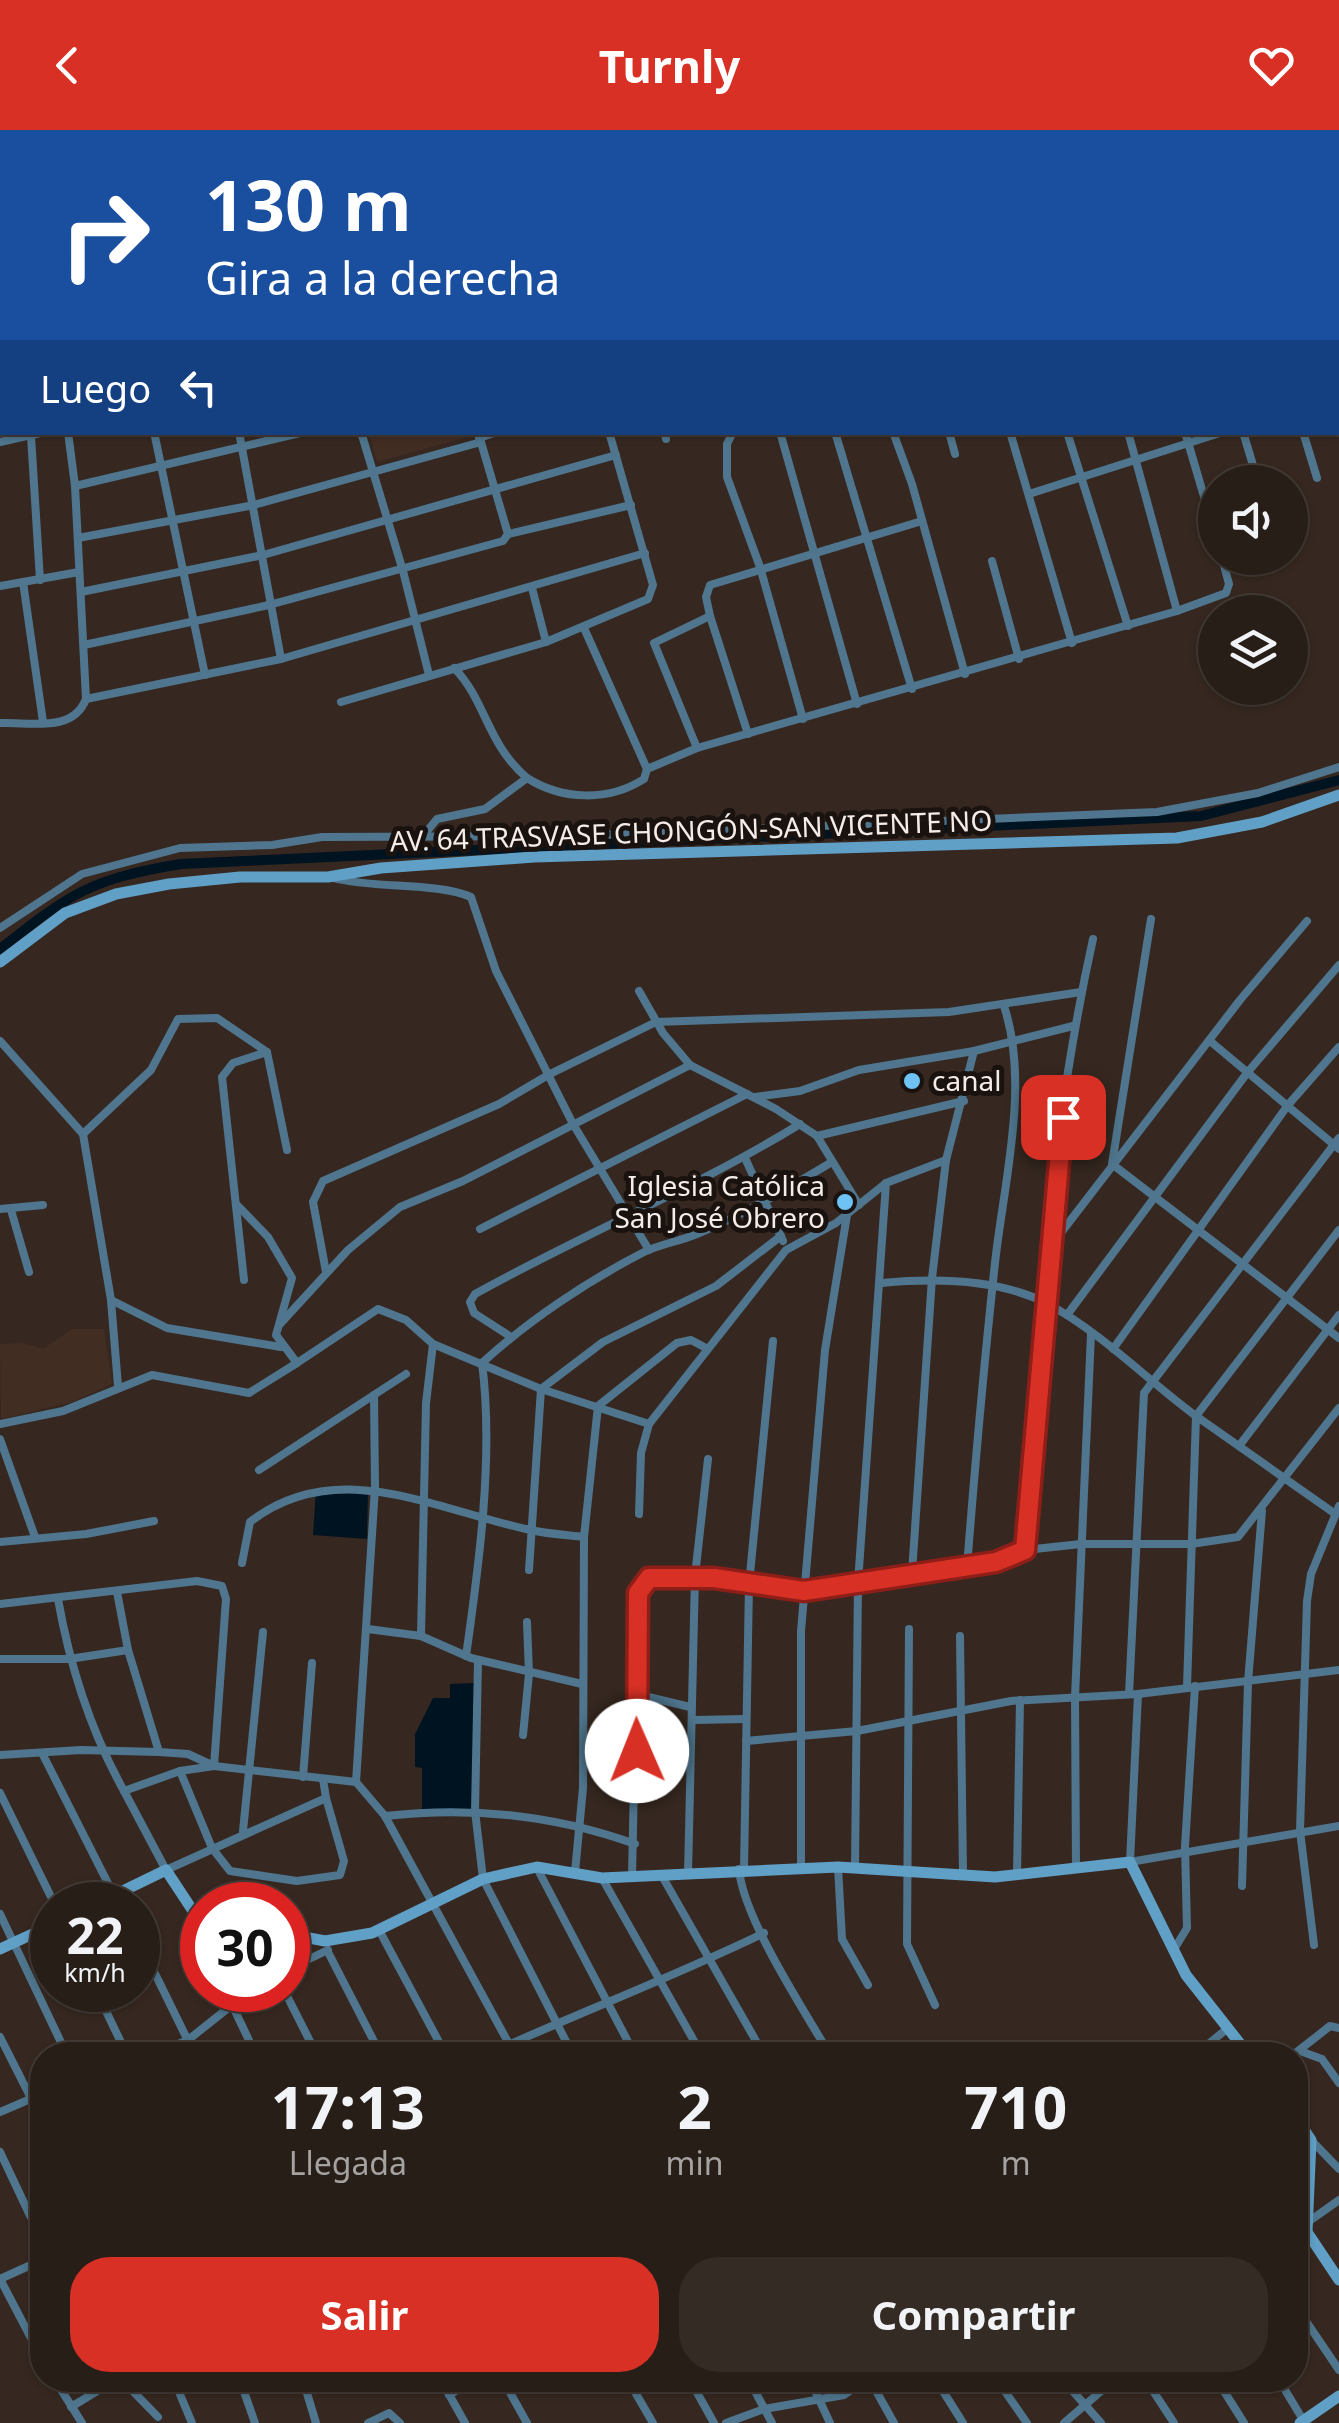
<!DOCTYPE html>
<html lang="es">
<meta charset="utf-8">
<style>
:root{--surface:#281e18;--page:#342b25;--text:#f1f3f6;--muted:#a5a2a2;--line:#443c37;--accent:#d93025}
body{margin:0;font-family:"Noto Sans",sans-serif;background:var(--page);color:var(--text);height:100vh;display:flex;flex-direction:column;font-size:38px;white-space:nowrap}
*{box-sizing:border-box;margin:0}
p{font-size:32px;color:var(--muted)}
.icon{flex:none;width:55px;height:55px;fill:none;stroke:currentColor;stroke-width:2;stroke-linecap:round;stroke-linejoin:round}
.map{position:relative;flex:1;overflow:hidden}
.panel{position:absolute;left:30px;top:1912px;width:1278px;height:350px;display:flex;flex-direction:column;background:var(--surface);border-radius:40px;box-shadow:0 2px 8px #0004,0 0 0 2px var(--line)}
.panel>*{flex:none}
.guide{position:absolute;left:0px;top:0px;width:1340px;height:305px;box-shadow:0 2px 8px #0004,0 0 0 2px var(--line);background:#1a4fa0;color:#fff;overflow:hidden}
.controls{position:absolute;left:1198px;top:335px;display:grid;gap:20px}
.controls a{display:grid;place-items:center;width:110px;height:110px;border-radius:50%;background:var(--surface);box-shadow:0 2px 8px #0004,0 0 0 2px var(--line);font-size:50px}
.speed{position:absolute;left:30px;top:1752px;display:flex;gap:20px;font-size:50px;font-weight:700;text-align:center}
.speed>*{display:grid;place-content:center;width:130px;height:130px;border-radius:50%;background:var(--surface);box-shadow:0 2px 8px #0004,0 0 0 2px var(--line);line-height:1}
.speed small{font-size:25px;font-weight:400}
.speed .limit{border:15px solid #d22;background:#fff;color:#111}
.pin{position:absolute;display:grid;place-items:center;width:85px;height:85px;color:#fff;margin:-42px;border-radius:20px;box-shadow:0 5px 15px #0006}
.me{position:absolute;width:110px;margin:-55px;rotate:359deg;stroke-linejoin:round;filter:drop-shadow(0 0 8px #0008)}
.turn{display:flex;align-items:center;gap:35px;height:210px;padding:0 40px;font-size:45px}
.turn .icon{width:130px;height:130px;stroke-width:2.5}
.turn b{display:block;font-size:70px;line-height:85px}
.then{display:flex;align-items:center;height:95px;padding:0 40px;background:#0003;gap:20px;font-size:38px}
.eta{display:flex;justify-content:space-evenly;align-items:center;height:170px;text-align:center}
.eta b{font-size:60px;font-weight:700;line-height:70px}
.action{display:flex;gap:20px;margin-top:auto;padding:20px 40px}
.action a{flex:1;height:115px;border-radius:40px;background:var(--accent);color:#fff;font-size:40px;font-weight:700;line-height:115px;text-align:center}
.action a+a{background:var(--page);color:var(--text)}
header{display:flex;justify-content:space-between;align-items:center;height:130px;padding:0 40px;background:var(--accent);color:#fff;font-size:45px;font-weight:700}
.map>svg:first-child{display:block}
.built{fill:#422d23}
.water{fill:#001320}
.lines{fill:none;stroke-linecap:round;stroke-linejoin:round}
.stream{stroke:#001320;stroke-width:2.5}
.canal{stroke:#001320;stroke-width:10}
.street{stroke:#4f768e;stroke-width:8}
.secondary{stroke:#60a0c7;stroke-width:11}
.route-casing{stroke:#8d1f18;stroke-width:25}
.route{stroke:#d93025;stroke-width:18}
.poi-dot{fill:#6ec2f4;stroke:#19120f;stroke-width:4}
.labels{text-anchor:middle;stroke-width:10;stroke-linejoin:round;paint-order:stroke}
.street-label{font-size:28px;fill:#f5ebe7;stroke:#19120f}
.poi-label{font-size:28px;fill:#f5ebe7;stroke:#19120f;text-anchor:start}
</style>
<header><svg class="icon" aria-label="back" viewBox="0 0 24 24"><path d="M15 5l-7 7 7 7"/></svg>Turnly<svg class="icon" aria-label="heart" viewBox="0 0 24 24"><path d="M12 20l-8-8c-3-5 5-10 8-4 3-6 11-1 8 4z"/></svg></header>
<div class="map">
<svg width="1339" height="2293" viewBox="0 0 1339 2293">
<rect width="100%" height="100%" fill="#362820"/>
<g class="built">
<path d="M471,303L472,306L377,332L369,303Z"/>
<path d="M72,1199H104L112,1254L72,1272L1,1289L0,1214L24,1213L43,1219Z"/>
</g>
<g class="water">
<path d="M316,1360L368,1361L367,1409L313,1405Z"/>
<path d="M475,1553L472,1679L422,1680V1638L415,1637V1604L433,1568H450V1554Z"/>
</g>
<g class="lines">
<g class="stream">
<path d="M165,0V2"/>
<path d="M0,302L2,301"/>
</g>
<path class="canal" d="M0,819C71,763 90,749 181,734L1201,686L1339,650"/>
<g class="street">
<path d="M209,0L210,2"/>
<path d="M271,0L272,2"/>
<path d="M329,0L330,2"/>
<path d="M387,0L388,2"/>
<path d="M451,0V2"/>
<path d="M516,0L517,2"/>
<path d="M572,0L573,2"/>
<path d="M632,0V2"/>
<path d="M690,0V2"/>
<path d="M748,0L749,2"/>
<path d="M807,0L808,2"/>
<path d="M862,0L863,2"/>
<path d="M922,0L923,2"/>
<path d="M978,0V2"/>
<path d="M1040,0V2"/>
<path d="M1158,0L1159,2"/>
<path d="M1215,0L1216,2"/>
<path d="M1273,0L1274,2"/>
<path d="M1331,0L1332,2"/>
<path d="M553,2L562,0"/>
<path d="M1096,2L1106,0"/>
<path d="M1338,23L1339,29"/>
<path d="M1338,100L1339,99"/>
<path d="M1338,225L1339,230"/>
<path d="M1338,268H1339"/>
<path d="M154,302L205,545"/>
<path d="M239,302L281,529"/>
<path d="M361,302L403,441L429,545"/>
<path d="M664,302L666,309"/>
<path d="M733,302L727,314V347L760,437L803,589"/>
<path d="M780,302L857,574"/>
<path d="M835,302L912,559"/>
<path d="M893,302L912,354L965,544"/>
<path d="M949,302L955,324"/>
<path d="M1010,302L1072,513"/>
<path d="M1067,302L1128,496"/>
<path d="M1128,302L1177,481"/>
<path d="M1185,302L1215,404"/>
<path d="M1243,302L1258,352"/>
<path d="M1303,302L1317,348"/>
<path d="M31,306L40,450"/>
<path d="M479,308L497,302"/>
<path d="M0,312L45,302"/>
<path d="M75,356L304,302"/>
<path d="M1029,364L1223,302"/>
<path d="M508,404L631,375"/>
<path d="M78,408L254,375L481,312"/>
<path d="M992,431L1019,529"/>
<path d="M23,452L43,592"/>
<path d="M0,456L79,442"/>
<path d="M532,458L546,512"/>
<path d="M81,462L263,425L616,325"/>
<path d="M584,498L647,639"/>
<path d="M84,515L269,475L503,411L508,404L478,302"/>
<path d="M454,538C486,570 486,613 527,648"/>
<path d="M86,569L281,529L645,423"/>
<path d="M341,572L546,512L648,469L653,455L609,302"/>
<path d="M0,593C31,592 73,603 86,569L75,356L68,302"/>
<path d="M748,604L710,486L706,467L710,455L922,391"/>
<path d="M697,618L654,513L710,486"/>
<path d="M423,706L437,689L485,679L527,648C562,670 608,672 644,649L647,639L697,618L1177,481L1226,463L1229,454L1222,428"/>
<path d="M333,748C375,759 436,752 471,767L496,841L573,994L649,1120"/>
<path d="M1151,789L1112,1034L1339,1208"/>
<path d="M0,798L82,744L180,718L272,715L322,707L579,706L1157,682L1258,663L1339,637"/>
<path d="M639,861L663,903L690,935L776,979L817,1006L859,1075"/>
<path d="M0,911L83,1004L111,1170L167,1198L281,1217"/>
<path d="M1210,911L1339,1019"/>
<path d="M755,967L800,961L859,940L974,921L1073,896"/>
<path d="M83,1004L151,940L178,889L217,888L267,922L287,1020"/>
<path d="M817,1006L964,971"/>
<path d="M745,1028L783,1111"/>
<path d="M238,1076L268,1107L292,1148L276,1205L297,1233L378,1179L406,1190L433,1214L541,1259L603,1212L716,1156L781,1106"/>
<path d="M0,1079L43,1075"/>
<path d="M11,1080L29,1142"/>
<path d="M480,1099L747,964"/>
<path d="M1050,1117L1240,870L1307,791"/>
<path d="M326,1142L313,1072L323,1051L499,974L550,944L656,892L949,882L1081,862"/>
<path d="M244,1150L222,947L233,933L267,922"/>
<path d="M882,1153C935,1148 1000,1149 1048,1174C1102,1203 1147,1250 1196,1286L1339,1100"/>
<path d="M111,1170L118,1256"/>
<path d="M1067,1185L1247,943L1339,835"/>
<path d="M280,1194L348,1120L400,1077L463,1051L690,935"/>
<path d="M511,1207L474,1183L470,1172L475,1164C581,1105 696,1058 800,994"/>
<path d="M1113,1219L1288,975L1339,917"/>
<path d="M1196,1286L1334,1383"/>
<path d="M0,1294L63,1281L152,1245L249,1263L297,1233"/>
<path d="M0,1309L35,1407"/>
<path d="M1239,1316L1339,1185"/>
<path d="M259,1340L406,1244"/>
<path d="M639,1384L641,1323L649,1294L786,1120L836,1093L886,1053L946,1030"/>
<path d="M0,1412L86,1404L154,1391"/>
<path d="M1025,1420C1035,1217 1049,1007 1093,809"/>
<path d="M242,1433L250,1392C338,1324 437,1381 531,1400C548,1404 567,1405 584,1407L598,1276L677,1213L691,1210L706,1218"/>
<path d="M967,1437C975,1335 984,1234 995,1133C1004,1051 1030,955 1004,876"/>
<path d="M529,1440L541,1259L649,1294"/>
<path d="M912,1443L932,1148L946,1030L974,921"/>
<path d="M117,1462L128,1520L159,1622L188,1624L214,1636L356,1652L375,1358L374,1265"/>
<path d="M58,1469C70,1537 90,1600 124,1661"/>
<path d="M0,1474L197,1451L222,1456L226,1469L214,1636L180,1641L124,1661L166,1740L326,1668L323,1649"/>
<path d="M368,1499L421,1506L471,1528L582,1554"/>
<path d="M909,1499L907,1814L935,1875"/>
<path d="M421,1506L426,1273L433,1214"/>
<path d="M960,1506L963,1744"/>
<path d="M466,1526C479,1435 494,1325 482,1233C529,1190 589,1150 646,1121C662,1114 680,1111 697,1104C744,1085 788,1058 832,1032"/>
<path d="M0,1529H69L128,1520"/>
<path d="M478,1531L475,1681L483,1749L573,1925"/>
<path d="M1187,1557L1196,1286"/>
<path d="M636,1564L690,1577"/>
<path d="M1129,1564L1144,1263L1339,1008"/>
<path d="M1138,1564L1130,1732L1339,1696"/>
<path d="M693,1590L746,1589"/>
<path d="M523,1605L529,1544L527,1492"/>
<path d="M746,1611L857,1601L1011,1571L1138,1564L1339,1540"/>
<path d="M0,1625L81,1620L159,1622"/>
<path d="M43,1625L119,1775"/>
<path d="M180,1641L212,1718L230,1741L297,1751L340,1745L344,1731L326,1668"/>
<path d="M303,1647L312,1533"/>
<path d="M356,1652L385,1686L515,1925"/>
<path d="M0,1663L55,1775"/>
<path d="M385,1686C472,1676 554,1685 635,1714"/>
<path d="M243,1701L263,1502"/>
<path d="M838,1737L842,1809L868,1855"/>
<path d="M1076,1737L1075,1567L1091,1204"/>
<path d="M537,1738L635,1925"/>
<path d="M801,1738V1501L825,1220L847,1085"/>
<path d="M855,1738L858,1453L886,1053"/>
<path d="M739,1739C743,1788 804,1880 830,1925"/>
<path d="M744,1739L749,1454L773,1211"/>
<path d="M575,1742L583,1658L584,1407"/>
<path d="M688,1744L695,1446L708,1329"/>
<path d="M1017,1745L1020,1570"/>
<path d="M662,1746L764,1925"/>
<path d="M632,1747L638,1463L649,1448H714L805,1461L967,1437L1025,1420L1081,1414H1191L1238,1407L1339,1278"/>
<path d="M602,1748L702,1925"/>
<path d="M1242,1756L1248,1552L1262,1381"/>
<path d="M193,1781L202,1806"/>
<path d="M0,1784L67,1925"/>
<path d="M379,1800L446,1925"/>
<path d="M138,1809L195,1925"/>
<path d="M1314,1815L1300,1701L1307,1471L1311,1444L1339,1376"/>
<path d="M1173,1821L1187,1798L1185,1716L1195,1556"/>
<path d="M329,1824L381,1925"/>
<path d="M288,1839L328,1820"/>
<path d="M96,1860L127,1925"/>
<path d="M225,1860L256,1925"/>
<path d="M284,1860L317,1925"/>
<path d="M0,1907L42,1990"/>
<path d="M1300,1921L1322,1929L1339,1953"/>
<path d="M151,1925L188,1910L251,1860"/>
<path d="M486,1925C578,1883 673,1847 764,1803"/>
<path d="M1195,1925L1228,1898"/>
<path d="M1293,1925L1330,1896L1339,1898"/>
<path d="M0,1982L42,1964"/>
<path d="M1311,2010L1339,2039"/>
<path d="M0,2022L42,2111"/>
<path d="M1295,2078L1308,2092L1339,2070"/>
<path d="M1295,2112L1307,2102"/>
<path d="M0,2149L42,2229"/>
<path d="M0,2149L42,2130"/>
<path d="M1295,2175L1339,2240"/>
<path d="M55,2250L82,2293"/>
<path d="M122,2250L158,2287"/>
<path d="M174,2250L192,2293"/>
<path d="M240,2250L255,2293"/>
<path d="M303,2250L316,2293"/>
<path d="M441,2250L465,2293"/>
<path d="M503,2250L527,2293"/>
<path d="M564,2250L572,2260L592,2250"/>
<path d="M628,2250L653,2293"/>
<path d="M690,2250L714,2293"/>
<path d="M749,2250L772,2293"/>
<path d="M810,2250L830,2293"/>
<path d="M870,2250L894,2293"/>
<path d="M936,2250L963,2293"/>
<path d="M997,2250L1027,2293"/>
<path d="M1063,2250L1101,2293"/>
<path d="M1146,2250L1174,2293"/>
<path d="M1217,2250L1244,2293"/>
<path d="M1279,2250L1305,2293"/>
<path d="M449,2265L473,2250"/>
<path d="M71,2277L115,2250"/>
<path d="M368,2293L389,2283L400,2293"/>
<path d="M726,2293L764,2279L844,2265L866,2250"/>
<path d="M1064,2293L1114,2250"/>
</g>
<g class="secondary">
<path d="M0,832L65,783L116,764L169,754L240,747H328L381,738L534,727L1177,708L1262,692L1339,665"/>
<path d="M94,1775L166,1740L193,1781L202,1784"/>
<path d="M288,1804L325,1811L372,1803L483,1749L537,1737L602,1748L838,1737L995,1747L1130,1732L1186,1845L1249,1925"/>
<path d="M0,1819L52,1795"/>
<path d="M1295,1986L1311,2010L1307,2102L1339,2150"/>
<path d="M1300,2293L1339,2266"/>
</g>
</g>
<g class="lines">
<g class="route-casing">
<path id="route" d="M637,1621L638,1463L649,1448H714L804,1461L996,1432L1025,1420L1063,987"/>
</g>
<use href="#route" class="route"/>
</g>
<g class="poi-dot">
<circle cx="912" cy="951" r="10"/>
<circle cx="845" cy="1072" r="10"/>
</g>
<g class="labels">
<g class="street-label">
<text transform="translate(691 701) rotate(-2)" y="10">AV. 64 TRASVASE CHONGÓN-SAN VICENTE NO</text>
</g>
<g class="poi-label">
<text x="932" y="961">canal</text>
<text x="825" y="1066" text-anchor="end">Iglesia Católica<tspan x="825" dy="32">San José Obrero</tspan></text>
</g>
</g>
</svg>
<div class="controls">
<a><svg class="icon" aria-label="sound" viewBox="0 0 24 24"><path d="M4 9h4l5-4v14l-5-4H4zM17 9q2 3 0 6"/></svg></a>
<a><svg class="icon" aria-label="layers" viewBox="0 0 24 24"><path d="M12 4l9 5-9 5-9-5zM3 14l9 5 9-5"/></svg></a>
</div>
<div class="speed"><div>22<small>km/h</small></div><div class="limit">30</div></div>
<div class="pin" style="left:1063px;top:987px;background:#d93025"><svg class="icon" aria-label="arrive" viewBox="0 0 24 24"><path d="M6 21V4h12l-3 4 3 4H6"/></svg></div>
<svg class="me" style="left:637px;top:1621px" viewBox="-20 -20 40 40"><circle r="19" fill="#fff"/><path d="M0-13L10 11 0 6-10 11z" fill="#d93025"/></svg>
<div class="guide">
<div class="turn"><svg class="icon" aria-label="right" viewBox="0 0 24 24"><path d="M7 20v-9h11M14 6l5 5-5 5"/></svg><div><b>130 m</b>Gira a la derecha</div></div>
<div class="then">Luego<svg class="icon" aria-label="left" viewBox="0 0 24 24"><path d="M17 20v-9H6M10 6l-5 5 5 5"/></svg></div>
</div>
<section class="panel">
<div class="eta">
<div><b>17:13</b><p>Llegada</p></div>
<div><b>2</b><p>min</p></div>
<div><b>710</b><p>m</p></div>
</div>
<div class="action"><a>Salir</a><a>Compartir</a></div>
</section>
</div>
